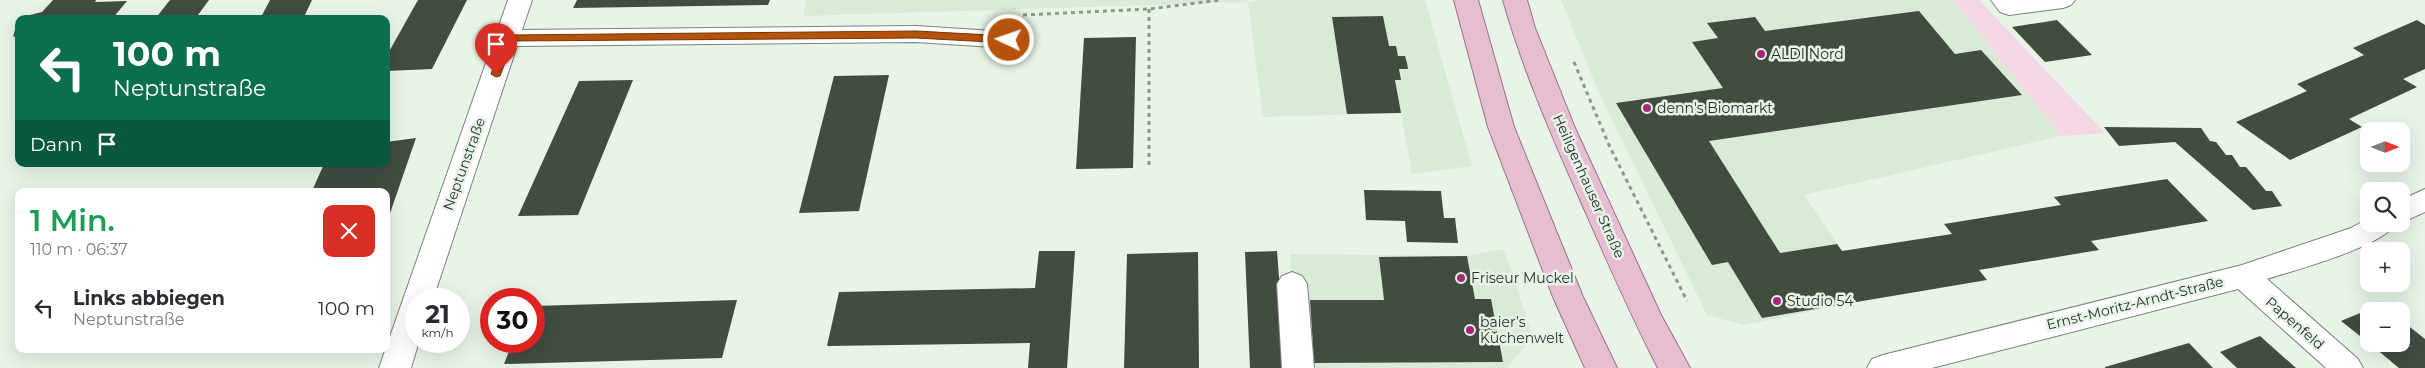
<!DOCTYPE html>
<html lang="de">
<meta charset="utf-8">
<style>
:root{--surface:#fff;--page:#f2f2f3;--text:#2b2b33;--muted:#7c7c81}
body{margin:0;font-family:Montserrat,sans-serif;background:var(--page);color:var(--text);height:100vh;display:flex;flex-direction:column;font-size:19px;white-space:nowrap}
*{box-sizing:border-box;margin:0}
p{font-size:16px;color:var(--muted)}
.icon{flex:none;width:28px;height:28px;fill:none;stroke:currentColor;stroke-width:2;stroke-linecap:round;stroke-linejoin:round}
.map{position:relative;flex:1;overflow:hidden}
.sheet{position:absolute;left:15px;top:188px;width:375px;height:165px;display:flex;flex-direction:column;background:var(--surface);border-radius:10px;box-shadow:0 5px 20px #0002}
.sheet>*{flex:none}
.top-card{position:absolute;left:15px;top:15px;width:375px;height:152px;border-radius:10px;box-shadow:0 5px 20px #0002;background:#0b6e4f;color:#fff;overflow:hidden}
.needle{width:32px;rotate:90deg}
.controls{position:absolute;left:2360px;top:122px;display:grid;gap:10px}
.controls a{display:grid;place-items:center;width:50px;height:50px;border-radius:10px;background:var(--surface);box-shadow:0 5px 20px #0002;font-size:25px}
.speed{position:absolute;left:405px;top:288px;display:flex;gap:10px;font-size:25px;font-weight:700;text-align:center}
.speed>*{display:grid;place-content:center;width:65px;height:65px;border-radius:50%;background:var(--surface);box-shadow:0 5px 20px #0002;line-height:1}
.speed small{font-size:12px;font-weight:400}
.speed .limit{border:8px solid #d22;background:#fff;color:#111}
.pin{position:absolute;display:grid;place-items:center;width:42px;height:42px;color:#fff;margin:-51px -21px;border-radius:50% 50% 50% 0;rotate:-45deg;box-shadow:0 0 5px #0007}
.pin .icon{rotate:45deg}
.me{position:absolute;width:55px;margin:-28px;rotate:273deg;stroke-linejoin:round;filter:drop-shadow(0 0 4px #0008)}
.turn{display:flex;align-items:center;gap:18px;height:105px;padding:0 15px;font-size:22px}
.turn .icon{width:65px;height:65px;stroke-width:2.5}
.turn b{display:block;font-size:35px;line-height:42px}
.then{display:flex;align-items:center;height:48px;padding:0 15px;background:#0003;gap:10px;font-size:19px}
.round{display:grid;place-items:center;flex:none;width:52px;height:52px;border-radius:10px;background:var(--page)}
.overview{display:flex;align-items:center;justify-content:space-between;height:85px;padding:0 15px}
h1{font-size:30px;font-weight:600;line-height:38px;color:#1e9e55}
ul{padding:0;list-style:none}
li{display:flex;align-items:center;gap:15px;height:70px;padding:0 15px}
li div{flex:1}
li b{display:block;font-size:19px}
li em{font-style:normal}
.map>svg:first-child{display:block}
.built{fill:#d9ebd7}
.green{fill:#f5d6e5}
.building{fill:#424c41}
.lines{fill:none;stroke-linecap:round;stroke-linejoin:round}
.minor-casing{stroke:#798478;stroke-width:2}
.major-casing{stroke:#9a7084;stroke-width:2}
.path{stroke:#8e968d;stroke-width:3;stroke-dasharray:4 4;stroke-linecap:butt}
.minor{fill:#fff;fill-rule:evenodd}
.major{fill:#e6bed2;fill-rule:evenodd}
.route{fill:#b45309;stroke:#753606}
.poi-dot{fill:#a82775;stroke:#e8f4e7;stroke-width:2}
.labels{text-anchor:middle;stroke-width:5;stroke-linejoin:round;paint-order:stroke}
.poi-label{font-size:14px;fill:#2a2f2a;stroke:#e8f4e7;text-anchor:start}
.street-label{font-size:14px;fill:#2a2f2a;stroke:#e8f4e7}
</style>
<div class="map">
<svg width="2425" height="368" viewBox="0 0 2425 368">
<rect width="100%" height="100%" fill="#e8f4e7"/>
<g class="built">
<path d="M806,0H1247L1249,2L1261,0H1425L1472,166L1412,174L1401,113L1263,117L1248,2L803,16Z"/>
<path d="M1561,0H1953L2061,136L1804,195L1875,298L1744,325L1707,315L1599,93Z"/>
<path d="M1504,249L1533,337L1507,368H1294L1290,254L1466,256Z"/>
</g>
<path class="green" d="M1953,0H1979L2105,133L2061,136Z"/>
<g class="building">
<path d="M53,0H96L95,2L127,1L112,19H19V35L13,37L18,18L42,12Z"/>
<path d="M170,0H209L195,19H155Z"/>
<path d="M270,0H312L303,19H260Z"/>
<path d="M418,0H467L432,69L386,71V57Z"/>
<path d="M577,0H770L768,5L573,8Z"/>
<path d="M1919,11L1955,54L1981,50L2022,95L1709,141L1780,253L1837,244L1842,251L1952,234L1944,224L2061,205L2054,197L2167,179L2208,221L2091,241L2099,250L1979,270L1987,280L1762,318L1728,262L1712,265L1616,103L1723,88L1692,42L1718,38L1707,23L1755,17L1765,31Z"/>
<path d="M1383,16L1389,46H1396L1398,56H1405L1407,63L1408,69H1399L1401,80H1395L1401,113L1347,114L1332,17Z"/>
<path d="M2057,20L2092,55L2045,62L2012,27Z"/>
<path d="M2417,20L2425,25V69L2403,79L2417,87L2349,119L2362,127L2290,160L2236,122L2307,91L2297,84L2364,55L2353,48Z"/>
<path d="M1136,37L1133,168L1076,169L1084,38Z"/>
<path d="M889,75L859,211L799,213L834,76Z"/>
<path d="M633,80L578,215L518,216L579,81Z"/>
<path d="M2104,127L2201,128L2210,141L2216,142L2226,155H2232L2240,167H2246L2266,191H2272L2282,206L2253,210L2175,142L2119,146Z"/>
<path d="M416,138L387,222L386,191H312L324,164H386V142Z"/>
<path d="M1364,190L1441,191L1444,218H1455L1458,243L1407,242L1405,221L1366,220Z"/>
<path d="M1039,251H1075L1067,368H1028L1030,343L827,346L839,292L1035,288Z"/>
<path d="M1277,251L1286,368H1250L1245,252Z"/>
<path d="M1198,252L1199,368H1124L1127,254Z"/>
<path d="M1467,256L1475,299H1491L1503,362L1314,363L1310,300H1384L1379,257Z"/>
<path d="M737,300L722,358L504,364L513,341H534V306Z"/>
<path d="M2382,304L2390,311H2369V343L2341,321Z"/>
<path d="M2401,320L2425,339V368H2399L2370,344H2401Z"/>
<path d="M2260,336L2296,368H2237L2220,352Z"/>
<path d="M2189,343L2213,368H2105V367Z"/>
</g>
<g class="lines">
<g class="minor-casing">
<g id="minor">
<path d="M508,0H532L522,30L916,26L1009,32L1018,34L1021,40L1018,46L1009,48L916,42L517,46L433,299H416V341H419L411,368H379Z"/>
<path d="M1991,0H2075L2071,5L2063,8L2009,15L2000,12Z"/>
<path d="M2425,189V212L2401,223V200Z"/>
<path d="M2369,218V224H2395C2382,247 2295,270 2267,279L2358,359L2363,368H2326L2238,289L1932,368H1867L1872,359L1883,355L2242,265L2351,228Z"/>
<path d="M1292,272L1302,276L1307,284L1314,368H1282L1277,284L1282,276Z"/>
</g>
</g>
<g class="major-casing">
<g id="major">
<path d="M1454,0H1478L1514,127L1583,297L1617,368H1585L1553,297L1488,127Z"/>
<path d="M1503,0H1527L1535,28L1575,128L1661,315L1690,368H1658C1629,312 1604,254 1578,195C1550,132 1522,67 1503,0Z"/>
</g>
</g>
<g class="path">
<path d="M1149,9V166"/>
<path d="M1023,15L1149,9L1220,0"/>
<path d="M1574,62L1609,145L1687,301"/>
</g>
<use href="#minor" class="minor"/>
<use href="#major" class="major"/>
</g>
<path class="route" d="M916,31L1009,36L1014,40L1009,43L916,38L513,41L500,76L496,77L491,74L504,38L509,35Z"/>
<g class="poi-dot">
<circle cx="1761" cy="54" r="5"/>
<circle cx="1647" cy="108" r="5"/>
<circle cx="1461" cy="278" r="5"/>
<circle cx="1777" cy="301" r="5"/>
<circle cx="1470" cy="330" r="5"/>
</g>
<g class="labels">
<g class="poi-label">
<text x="1771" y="59">ALDI Nord</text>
<text x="1657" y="113">denn's Biomarkt</text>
<text x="1471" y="283">Friseur Muckel</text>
<text x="1787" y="306">Studio 54</text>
<text x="1480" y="327">baier’s<tspan x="1480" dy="16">Küchenwelt</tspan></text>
</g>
<g class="street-label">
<text transform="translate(464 164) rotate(-70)" y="5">Neptunstraße</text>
<text transform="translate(1589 186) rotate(66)" y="5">Heiligenhauser Straße</text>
<text transform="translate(2135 303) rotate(-14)" y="5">Ernst-Moritz-Arndt-Straße</text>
<text transform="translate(2295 323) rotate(41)" y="5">Papenfeld</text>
</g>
</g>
</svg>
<div class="controls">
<a><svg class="needle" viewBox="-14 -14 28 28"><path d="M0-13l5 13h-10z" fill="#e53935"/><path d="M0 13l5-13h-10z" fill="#7c7c81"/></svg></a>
<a><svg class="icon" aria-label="search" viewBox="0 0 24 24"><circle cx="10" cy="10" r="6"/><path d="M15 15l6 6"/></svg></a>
<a>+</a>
<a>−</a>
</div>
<div class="speed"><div>21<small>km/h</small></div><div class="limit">30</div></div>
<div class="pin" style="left:496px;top:74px;background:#d93025"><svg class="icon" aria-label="arrive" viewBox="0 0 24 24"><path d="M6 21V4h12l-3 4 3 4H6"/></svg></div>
<svg class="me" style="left:1009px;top:40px" viewBox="-20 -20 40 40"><circle r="17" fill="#b45309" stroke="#fff" stroke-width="3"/><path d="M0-11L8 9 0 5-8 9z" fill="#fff"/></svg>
<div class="top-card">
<div class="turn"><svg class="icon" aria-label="left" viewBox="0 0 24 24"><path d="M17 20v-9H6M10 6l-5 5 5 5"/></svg><div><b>100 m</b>Neptunstraße</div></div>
<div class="then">Dann<svg class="icon" aria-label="arrive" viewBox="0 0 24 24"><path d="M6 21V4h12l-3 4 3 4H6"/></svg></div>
</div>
<section class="sheet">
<div class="overview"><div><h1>1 Min.</h1><p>110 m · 06:37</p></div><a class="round" style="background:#d93025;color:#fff"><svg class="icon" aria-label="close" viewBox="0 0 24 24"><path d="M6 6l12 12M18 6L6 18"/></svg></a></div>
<ul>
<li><svg class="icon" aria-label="left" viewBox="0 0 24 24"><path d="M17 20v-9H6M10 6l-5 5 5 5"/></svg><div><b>Links abbiegen</b><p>Neptunstraße</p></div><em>100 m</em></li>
</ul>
</section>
</div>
